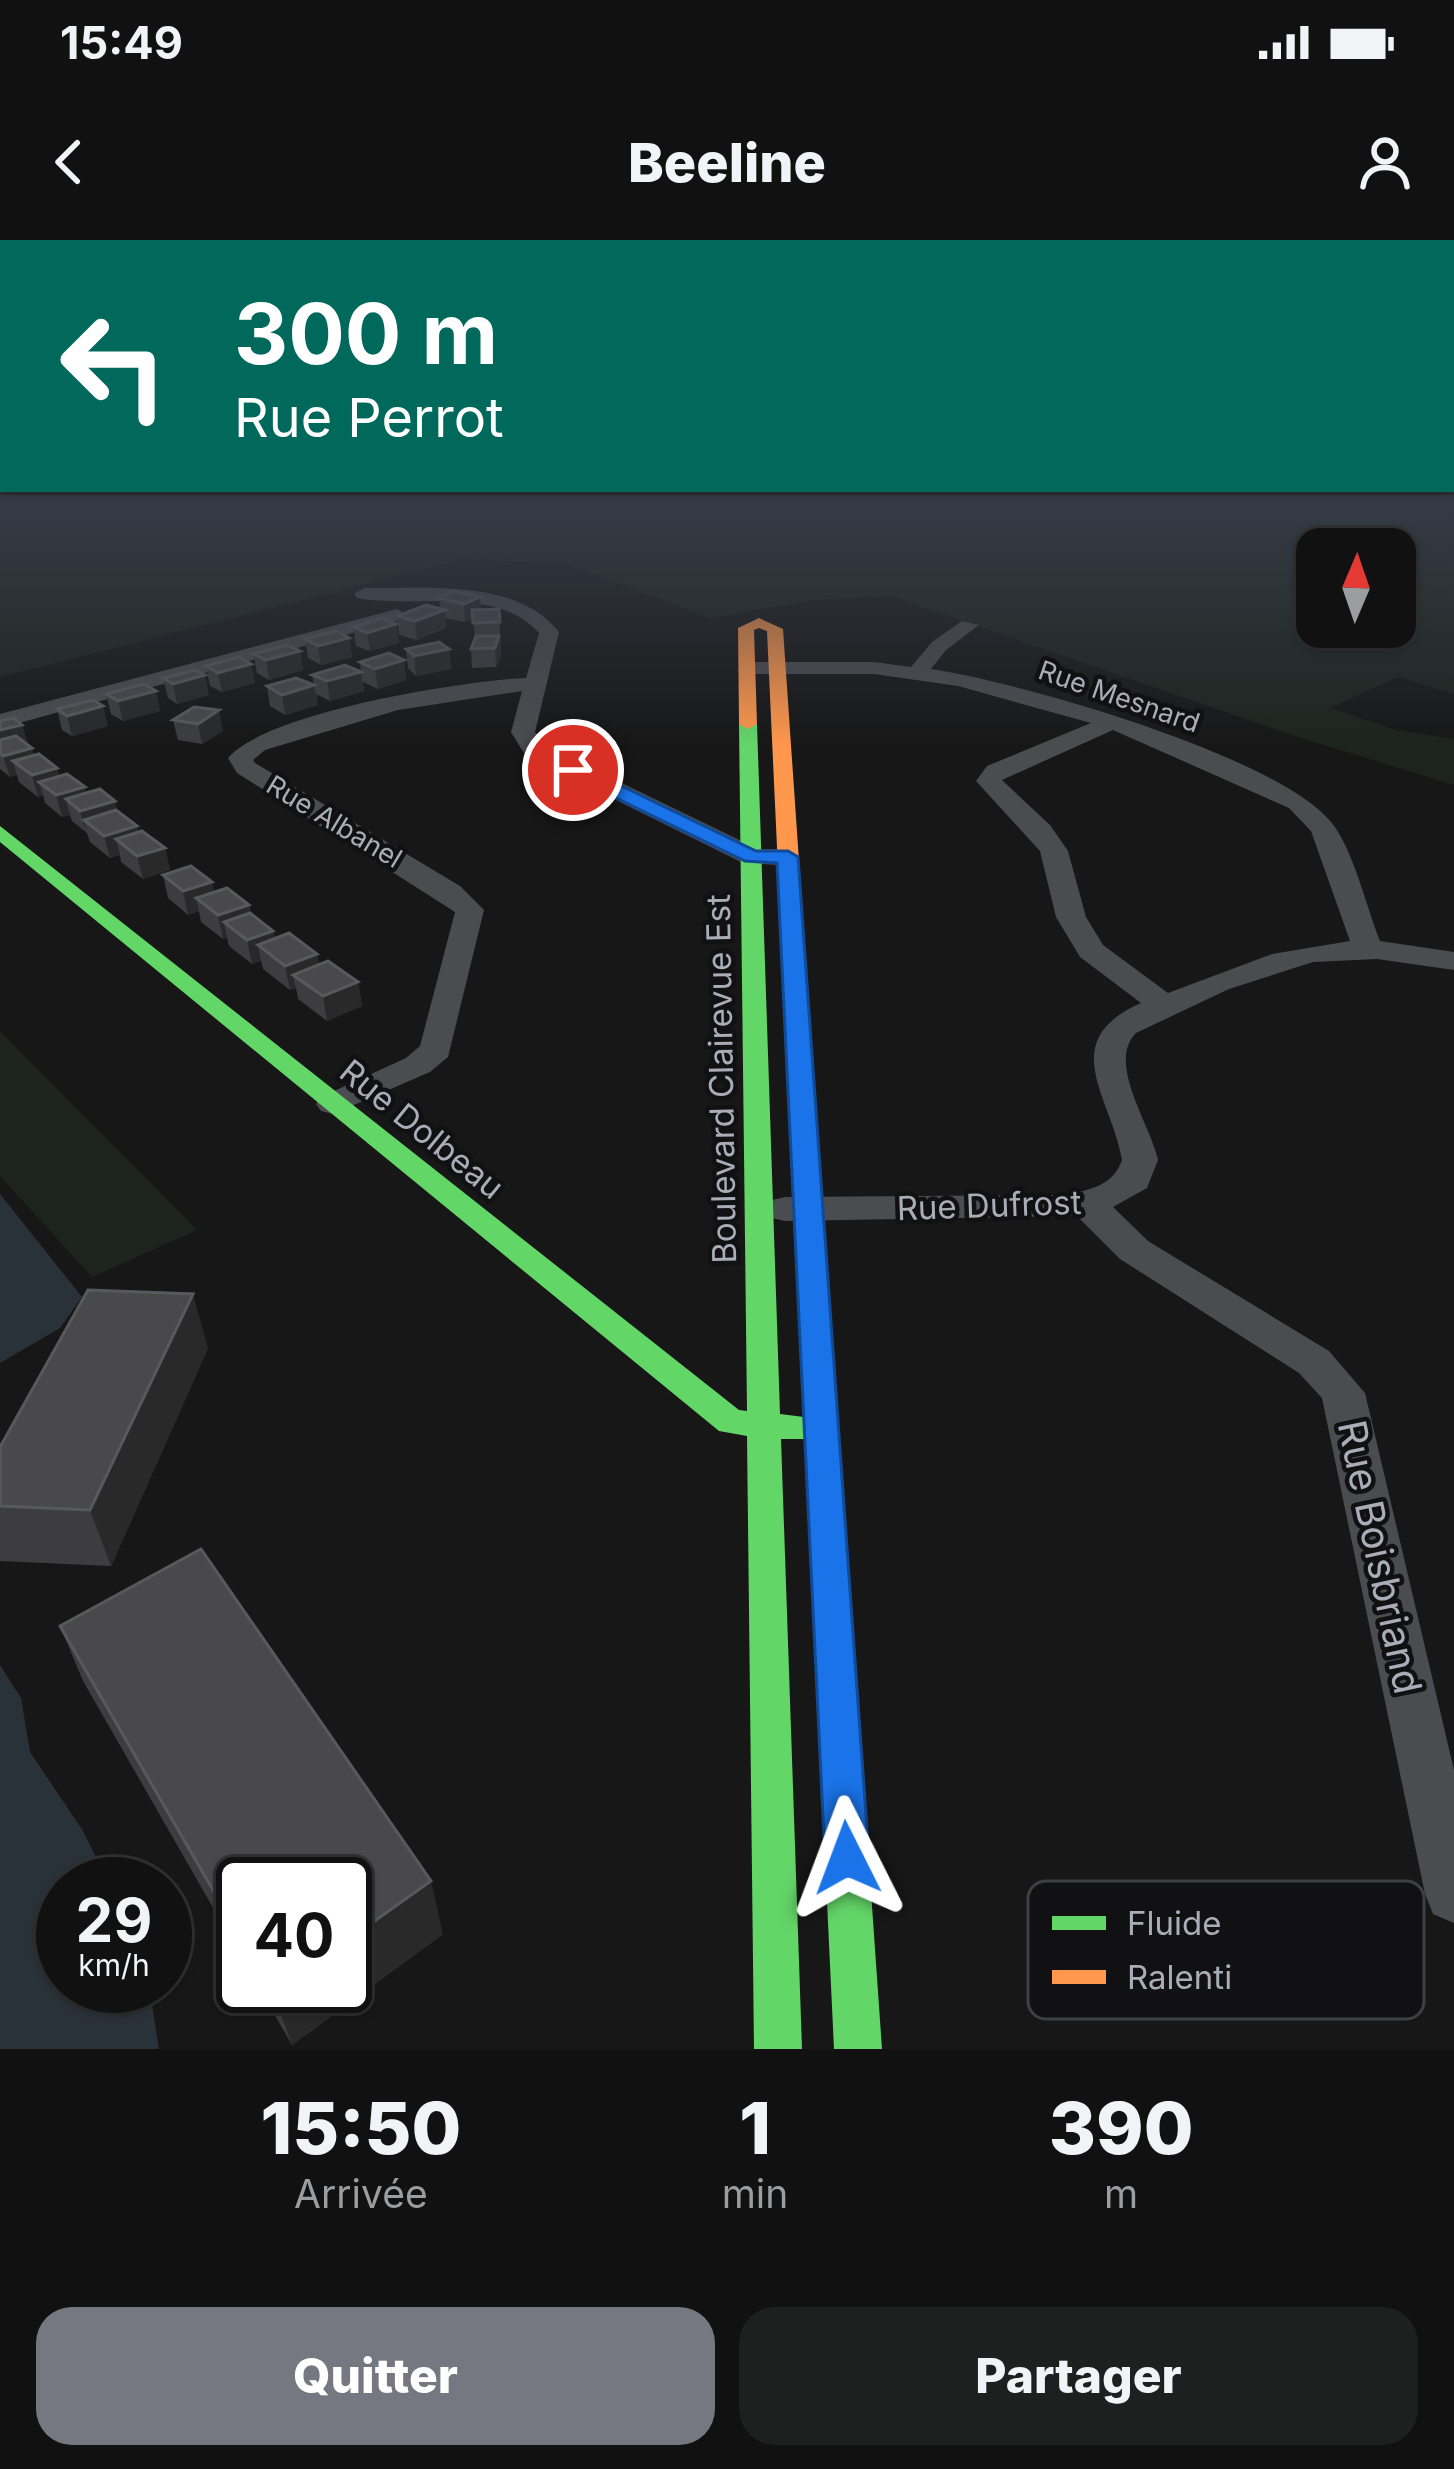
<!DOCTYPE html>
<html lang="fr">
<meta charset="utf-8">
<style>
:root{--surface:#111;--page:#1e1f1f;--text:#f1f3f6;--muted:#9c9d9f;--line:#303131;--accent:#757880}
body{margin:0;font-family:Inter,sans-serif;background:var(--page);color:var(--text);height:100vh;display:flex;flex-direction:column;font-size:45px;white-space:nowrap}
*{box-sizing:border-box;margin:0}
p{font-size:39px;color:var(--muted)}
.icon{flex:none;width:66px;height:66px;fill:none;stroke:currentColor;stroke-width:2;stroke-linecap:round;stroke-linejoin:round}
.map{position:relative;height:1809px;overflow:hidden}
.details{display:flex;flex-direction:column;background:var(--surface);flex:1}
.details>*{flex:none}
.banner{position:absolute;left:0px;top:0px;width:1455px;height:252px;box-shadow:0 3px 9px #0004,0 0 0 3px var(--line);background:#00695c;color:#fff;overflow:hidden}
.needle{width:78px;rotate:2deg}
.fabs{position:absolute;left:1296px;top:288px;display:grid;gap:24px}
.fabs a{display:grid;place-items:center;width:120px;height:120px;border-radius:24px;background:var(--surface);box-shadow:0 3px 9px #0004,0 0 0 3px var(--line);font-size:60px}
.speed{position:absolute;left:36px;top:1617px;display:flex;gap:24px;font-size:60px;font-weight:700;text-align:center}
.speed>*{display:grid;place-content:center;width:156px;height:156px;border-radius:50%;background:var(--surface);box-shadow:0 3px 9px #0004,0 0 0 3px var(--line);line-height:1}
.speed small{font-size:30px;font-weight:400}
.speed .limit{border:6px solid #111;border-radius:18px;background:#fff;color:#111}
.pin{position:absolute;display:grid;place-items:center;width:102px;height:102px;color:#fff;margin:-51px;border:6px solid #fff;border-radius:50%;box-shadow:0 3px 12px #0007}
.me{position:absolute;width:132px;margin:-66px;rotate:357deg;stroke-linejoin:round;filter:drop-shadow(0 0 9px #0008)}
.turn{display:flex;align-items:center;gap:42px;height:252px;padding:0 36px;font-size:54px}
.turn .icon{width:156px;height:156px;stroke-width:2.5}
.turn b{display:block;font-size:84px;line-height:102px}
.eta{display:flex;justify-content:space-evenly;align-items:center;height:204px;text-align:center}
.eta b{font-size:72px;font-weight:800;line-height:84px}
.primary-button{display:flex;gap:24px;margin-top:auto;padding:24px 36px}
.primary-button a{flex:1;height:138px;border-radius:36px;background:var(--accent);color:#fff;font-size:48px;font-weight:800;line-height:138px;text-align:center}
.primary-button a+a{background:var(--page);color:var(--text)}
.status{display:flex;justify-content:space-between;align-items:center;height:84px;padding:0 60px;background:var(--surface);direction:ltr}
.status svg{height:33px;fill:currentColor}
header{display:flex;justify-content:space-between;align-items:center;height:156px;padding:0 36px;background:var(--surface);font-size:54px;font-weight:800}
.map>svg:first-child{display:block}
.green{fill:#1d241e;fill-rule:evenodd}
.water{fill:#2a3239}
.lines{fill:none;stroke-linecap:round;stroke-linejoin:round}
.street{fill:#4b4c50;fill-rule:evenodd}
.fast{fill:#63d668;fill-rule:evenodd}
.slow{fill:#ff974d;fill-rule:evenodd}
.wall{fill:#3d3d3f}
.shaded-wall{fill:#29292a}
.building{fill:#49494c;stroke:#58595d;stroke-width:3}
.route{fill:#1a73e8;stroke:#114b97;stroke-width:3}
.labels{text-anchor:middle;stroke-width:9;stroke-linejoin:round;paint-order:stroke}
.far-street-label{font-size:27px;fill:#a8adb8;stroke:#111113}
.street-label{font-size:33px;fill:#a8adb8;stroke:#111113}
.near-street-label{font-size:39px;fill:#a8adb8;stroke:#111113}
.key{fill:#111113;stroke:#3e4045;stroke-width:3}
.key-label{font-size:33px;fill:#a8adb8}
</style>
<div class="status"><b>15:49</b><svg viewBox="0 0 49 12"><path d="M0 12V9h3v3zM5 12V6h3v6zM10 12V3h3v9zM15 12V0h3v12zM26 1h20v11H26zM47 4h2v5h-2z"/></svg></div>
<header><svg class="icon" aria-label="back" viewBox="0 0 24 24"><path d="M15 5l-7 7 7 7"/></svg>Beeline<svg class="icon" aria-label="person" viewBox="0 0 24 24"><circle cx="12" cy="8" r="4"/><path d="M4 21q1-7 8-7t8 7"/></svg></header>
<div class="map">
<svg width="1454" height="1809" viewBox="0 0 1454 1809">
<rect width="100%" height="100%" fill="#171717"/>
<g class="green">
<path d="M0,253H1454V454L1398,437L1330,468L1396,490L1454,499V545L1298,497L890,356L816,360L710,378L566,324L465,319L0,437ZM1317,309H1395V387H1317Z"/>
<path d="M0,791L197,990L92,1037L0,936Z"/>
</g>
<g class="water">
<path d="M0,954L82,1057L60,1088L0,1123Z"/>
<path d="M0,1425L21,1458L30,1512L83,1591L109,1644H63V1746H149L159,1809H0Z"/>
</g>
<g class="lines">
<g class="street">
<path d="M364,348C426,349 517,338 559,392L535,492L543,505L758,609H778L792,617L778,625L743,623L525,515L511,492L522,451L398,470L265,510L253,520L255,523L460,646L484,670L448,817L430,832L333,874L321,871L316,864L321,857L406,818L420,806L455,672L237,533L228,518C267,472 463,441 526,438L539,393C495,344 414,369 357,358L354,354Z"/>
<path d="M397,369L407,375L404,379L0,488V474Z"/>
<path d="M962,381L979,385L946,410L931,429C1020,442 1277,516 1331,582C1353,608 1367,669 1380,701L1454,712V730L1377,719L1313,722L1229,749L1136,793C1106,823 1151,885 1158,920L1147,948L1113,967L1148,1001L1329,1111L1365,1153L1454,1530V1683L1433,1674L1425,1654L1322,1158L1299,1133L1120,1019L1077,976L785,981L772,978L766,969L772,960L785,957L1066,955C1091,949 1113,946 1122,920C1111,856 1055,801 1141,763L1080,717L1056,677L1040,611L976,541L987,526L1091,483L958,446L874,434H749L738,428L749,422H874L911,427L932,402ZM1113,490L1289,568L1311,591L1350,701L1272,714L1168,753L1103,705L1086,677L1068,611L1050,585L1002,540Z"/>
</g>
<path class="fast" d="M748,479L757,484L780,1174L804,1177L783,737L795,730L807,737L882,1809H834L805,1199H781L802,1809H754L747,1196L719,1191L0,602V586L739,1170L747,1171L739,484Z"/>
<path class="slow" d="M759,378L783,389L807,737L795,744L783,737L767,391L759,388L754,390L757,484L748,489L739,484L738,388Z"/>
</g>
<g class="wall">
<path d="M480,357L481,370L499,369L501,415L496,427L472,428L471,409L475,398L473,379L465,382L445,378L446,388L417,400L399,395L397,376L440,369L439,358Z"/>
<path d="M396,384L399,403L370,411L356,406L353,387Z"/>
<path d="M349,398L352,417L321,425L308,418L305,399Z"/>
<path d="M406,409H449L451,429L416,436L408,428Z"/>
<path d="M300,411L303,430L269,440L257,433L253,414Z"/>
<path d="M404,420L406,440L378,449L363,442L364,451L330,461L316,454L318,465L285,475L270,466L267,446L314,445L312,435L361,432L360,422Z"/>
<path d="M251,424L255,443L222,452L210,446L206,426Z"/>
<path d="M163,438L209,455L177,464L168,458Z"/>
<path d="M156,451L160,471L123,481L111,474L106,454Z"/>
<path d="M194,467L223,491L202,504L178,500L173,480Z"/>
<path d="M57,469L108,486L72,496L62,490Z"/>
<path d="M0,481L22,485L28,505L34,515L57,528L59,536L87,553L115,561L117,571L137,586L138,592L165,608L170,630L143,639L121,622L120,615L110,618L90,602L87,593L72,581L70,575L62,577L45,563L43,555L38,557L19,542L17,535L10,537L0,529Z"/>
<path d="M163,635L249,665L251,674L273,691L275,699L317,714L319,725L358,742L362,766L327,781L298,759L296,748L290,750L263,729L261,721L252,724L229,706L227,698L223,699L201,682L199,671L188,675L168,658Z"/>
<path d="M208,1108L111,1326L0,1321V1207Z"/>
<path d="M60,1386L443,1694L292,1805L258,1746H345L243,1644V1720L83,1441Z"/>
</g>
<g class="shaded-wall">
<path d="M480,357L481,375L465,382L464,364Z"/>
<path d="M445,370L446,388L417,400L415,381Z"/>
<path d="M396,384L399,403L370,411L367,393Z"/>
<path d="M499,396L501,415L496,427L495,408Z"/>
<path d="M349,398L352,417L321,425L318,406Z"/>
<path d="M449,409L451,429L416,436L414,416Z"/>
<path d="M300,411L303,430L269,440L266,420Z"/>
<path d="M404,420L406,440L378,449L375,429Z"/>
<path d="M251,424L255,443L222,452L218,433Z"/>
<path d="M361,432L364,451L330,461L327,441Z"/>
<path d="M205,435L209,455L177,464L173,444Z"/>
<path d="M314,445L318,465L285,475L282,455Z"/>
<path d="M156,451L160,471L123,481L118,461Z"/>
<path d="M103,466L108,486L72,496L67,476Z"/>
<path d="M219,470L223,491L202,504L198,484Z"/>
<path d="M22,485L28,505L0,512V490Z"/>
<path d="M32,508L38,529L13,521L17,535L10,537L3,516Z"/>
<path d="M57,528L63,549L39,542L43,555L38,557L32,535Z"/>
<path d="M85,547L91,568L115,561L120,583L84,580L86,593L80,571L66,559L70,575L62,577L56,555Z"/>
<path d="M137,586L142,608L116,599L120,615L110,618L104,596Z"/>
<path d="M165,608L170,630L143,639L137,616Z"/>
<path d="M212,642L217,665L196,658L199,671L188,675L183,651Z"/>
<path d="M249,665L254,688L224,682L227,698L223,699L218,675Z"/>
<path d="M273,691L278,715L258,705L261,721L252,724L247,700Z"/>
<path d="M317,714L321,738L293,735L296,748L290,750L285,726Z"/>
<path d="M358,742L362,766L327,781L323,756Z"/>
<path d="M193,1054L208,1108L111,1326L90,1270Z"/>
<path d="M431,1641L443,1694L292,1805L273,1753L283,1746H345V1702Z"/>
</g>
<g class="building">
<path d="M453,351L480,357L464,364L439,358Z"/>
<path d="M426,365L445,370L415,381L397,376Z"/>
<path d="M499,369L500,382L473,383L472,370Z"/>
<path d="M382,378L396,384L367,393L353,387Z"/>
<path d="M336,391L349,398L318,406L305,399Z"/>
<path d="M476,396H499L495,408L471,409Z"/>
<path d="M439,402L449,409L414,416L406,409Z"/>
<path d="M287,405L300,411L266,420L253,414Z"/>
<path d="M389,413L404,420L375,429L360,422Z"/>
<path d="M239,417L251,424L218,433L206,426Z"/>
<path d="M345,425L361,432L327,441L312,435Z"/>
<path d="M195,430L205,435L173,444L163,438Z"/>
<path d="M296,438L314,445L282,455L267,446Z"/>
<path d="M144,444L156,451L118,461L106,454Z"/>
<path d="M93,460L103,466L67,476L57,469Z"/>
<path d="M194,467L219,470L198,484L173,480Z"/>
<path d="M14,478L22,485L0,490V481Z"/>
<path d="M16,496L32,508L3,516L0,513V500Z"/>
<path d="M39,514L57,528L32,535L13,521Z"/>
<path d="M67,534L85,547L56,555L39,542Z"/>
<path d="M100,549L115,561L80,571L66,559Z"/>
<path d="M116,570L137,586L104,596L84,580Z"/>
<path d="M142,591L165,608L137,616L116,599Z"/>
<path d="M191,626L212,642L183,651L163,635Z"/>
<path d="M227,648L249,665L218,675L196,658Z"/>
<path d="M250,673L273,691L247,700L224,682Z"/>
<path d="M289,693L317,714L285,726L258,705Z"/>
<path d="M328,721L358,742L323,756L293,735Z"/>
<path d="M88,1050L193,1054L90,1270L0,1266V1207Z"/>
<path d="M201,1309L431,1641L345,1702V1644H243V1702L60,1386Z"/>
<path d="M269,1746H283L273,1753Z"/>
</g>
<linearGradient id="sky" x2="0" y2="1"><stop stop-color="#0d0d0d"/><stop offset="0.5" stop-color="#363c47"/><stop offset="1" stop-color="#363c47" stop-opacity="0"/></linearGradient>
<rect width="1454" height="507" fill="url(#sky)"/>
<path class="route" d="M567,526H580L756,611H788L798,617L869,1618L862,1633L847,1639L831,1633L825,1618L777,623L745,621L567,534Z"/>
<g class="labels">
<g class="far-street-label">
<text transform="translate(1119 457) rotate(19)" y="9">Rue Mesnard</text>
<text transform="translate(334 582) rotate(31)" y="9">Rue Albanel</text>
</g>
<g class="street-label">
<text transform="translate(721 839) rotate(-91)" y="12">Boulevard Clairevue Est</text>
<text transform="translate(422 889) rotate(39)" y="12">Rue Dolbeau</text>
<text transform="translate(989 965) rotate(-2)" y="12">Rue Dufrost</text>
</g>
<g class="near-street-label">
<text transform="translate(1380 1317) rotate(78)" y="14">Rue Boisbriand</text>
</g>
</g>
<rect x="1028" y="1641" width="396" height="138" rx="18" class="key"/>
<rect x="1052" y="1676" width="54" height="14" fill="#63d668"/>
<rect x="1052" y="1730" width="54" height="14" fill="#ff974d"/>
<g class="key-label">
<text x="1127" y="1695">Fluide</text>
<text x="1127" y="1749">Ralenti</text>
</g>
</svg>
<div class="fabs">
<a><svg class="needle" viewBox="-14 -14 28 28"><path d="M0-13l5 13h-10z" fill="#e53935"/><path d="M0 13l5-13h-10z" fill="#9c9d9f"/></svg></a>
</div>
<div class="speed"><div>29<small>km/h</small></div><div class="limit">40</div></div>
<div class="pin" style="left:573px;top:530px;background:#d93025"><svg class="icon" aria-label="arrive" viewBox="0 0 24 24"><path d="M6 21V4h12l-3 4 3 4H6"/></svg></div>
<svg class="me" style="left:847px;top:1618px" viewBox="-20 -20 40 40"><path d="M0-17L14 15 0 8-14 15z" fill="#1a73e8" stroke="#fff" stroke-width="4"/></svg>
<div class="banner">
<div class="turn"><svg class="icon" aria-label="left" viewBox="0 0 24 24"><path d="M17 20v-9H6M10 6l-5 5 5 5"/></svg><div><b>300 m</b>Rue Perrot</div></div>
</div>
</div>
<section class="details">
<div class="eta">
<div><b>15:50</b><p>Arrivée</p></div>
<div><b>1</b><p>min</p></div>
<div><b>390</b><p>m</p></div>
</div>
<div class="primary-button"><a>Quitter</a><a>Partager</a></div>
</section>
